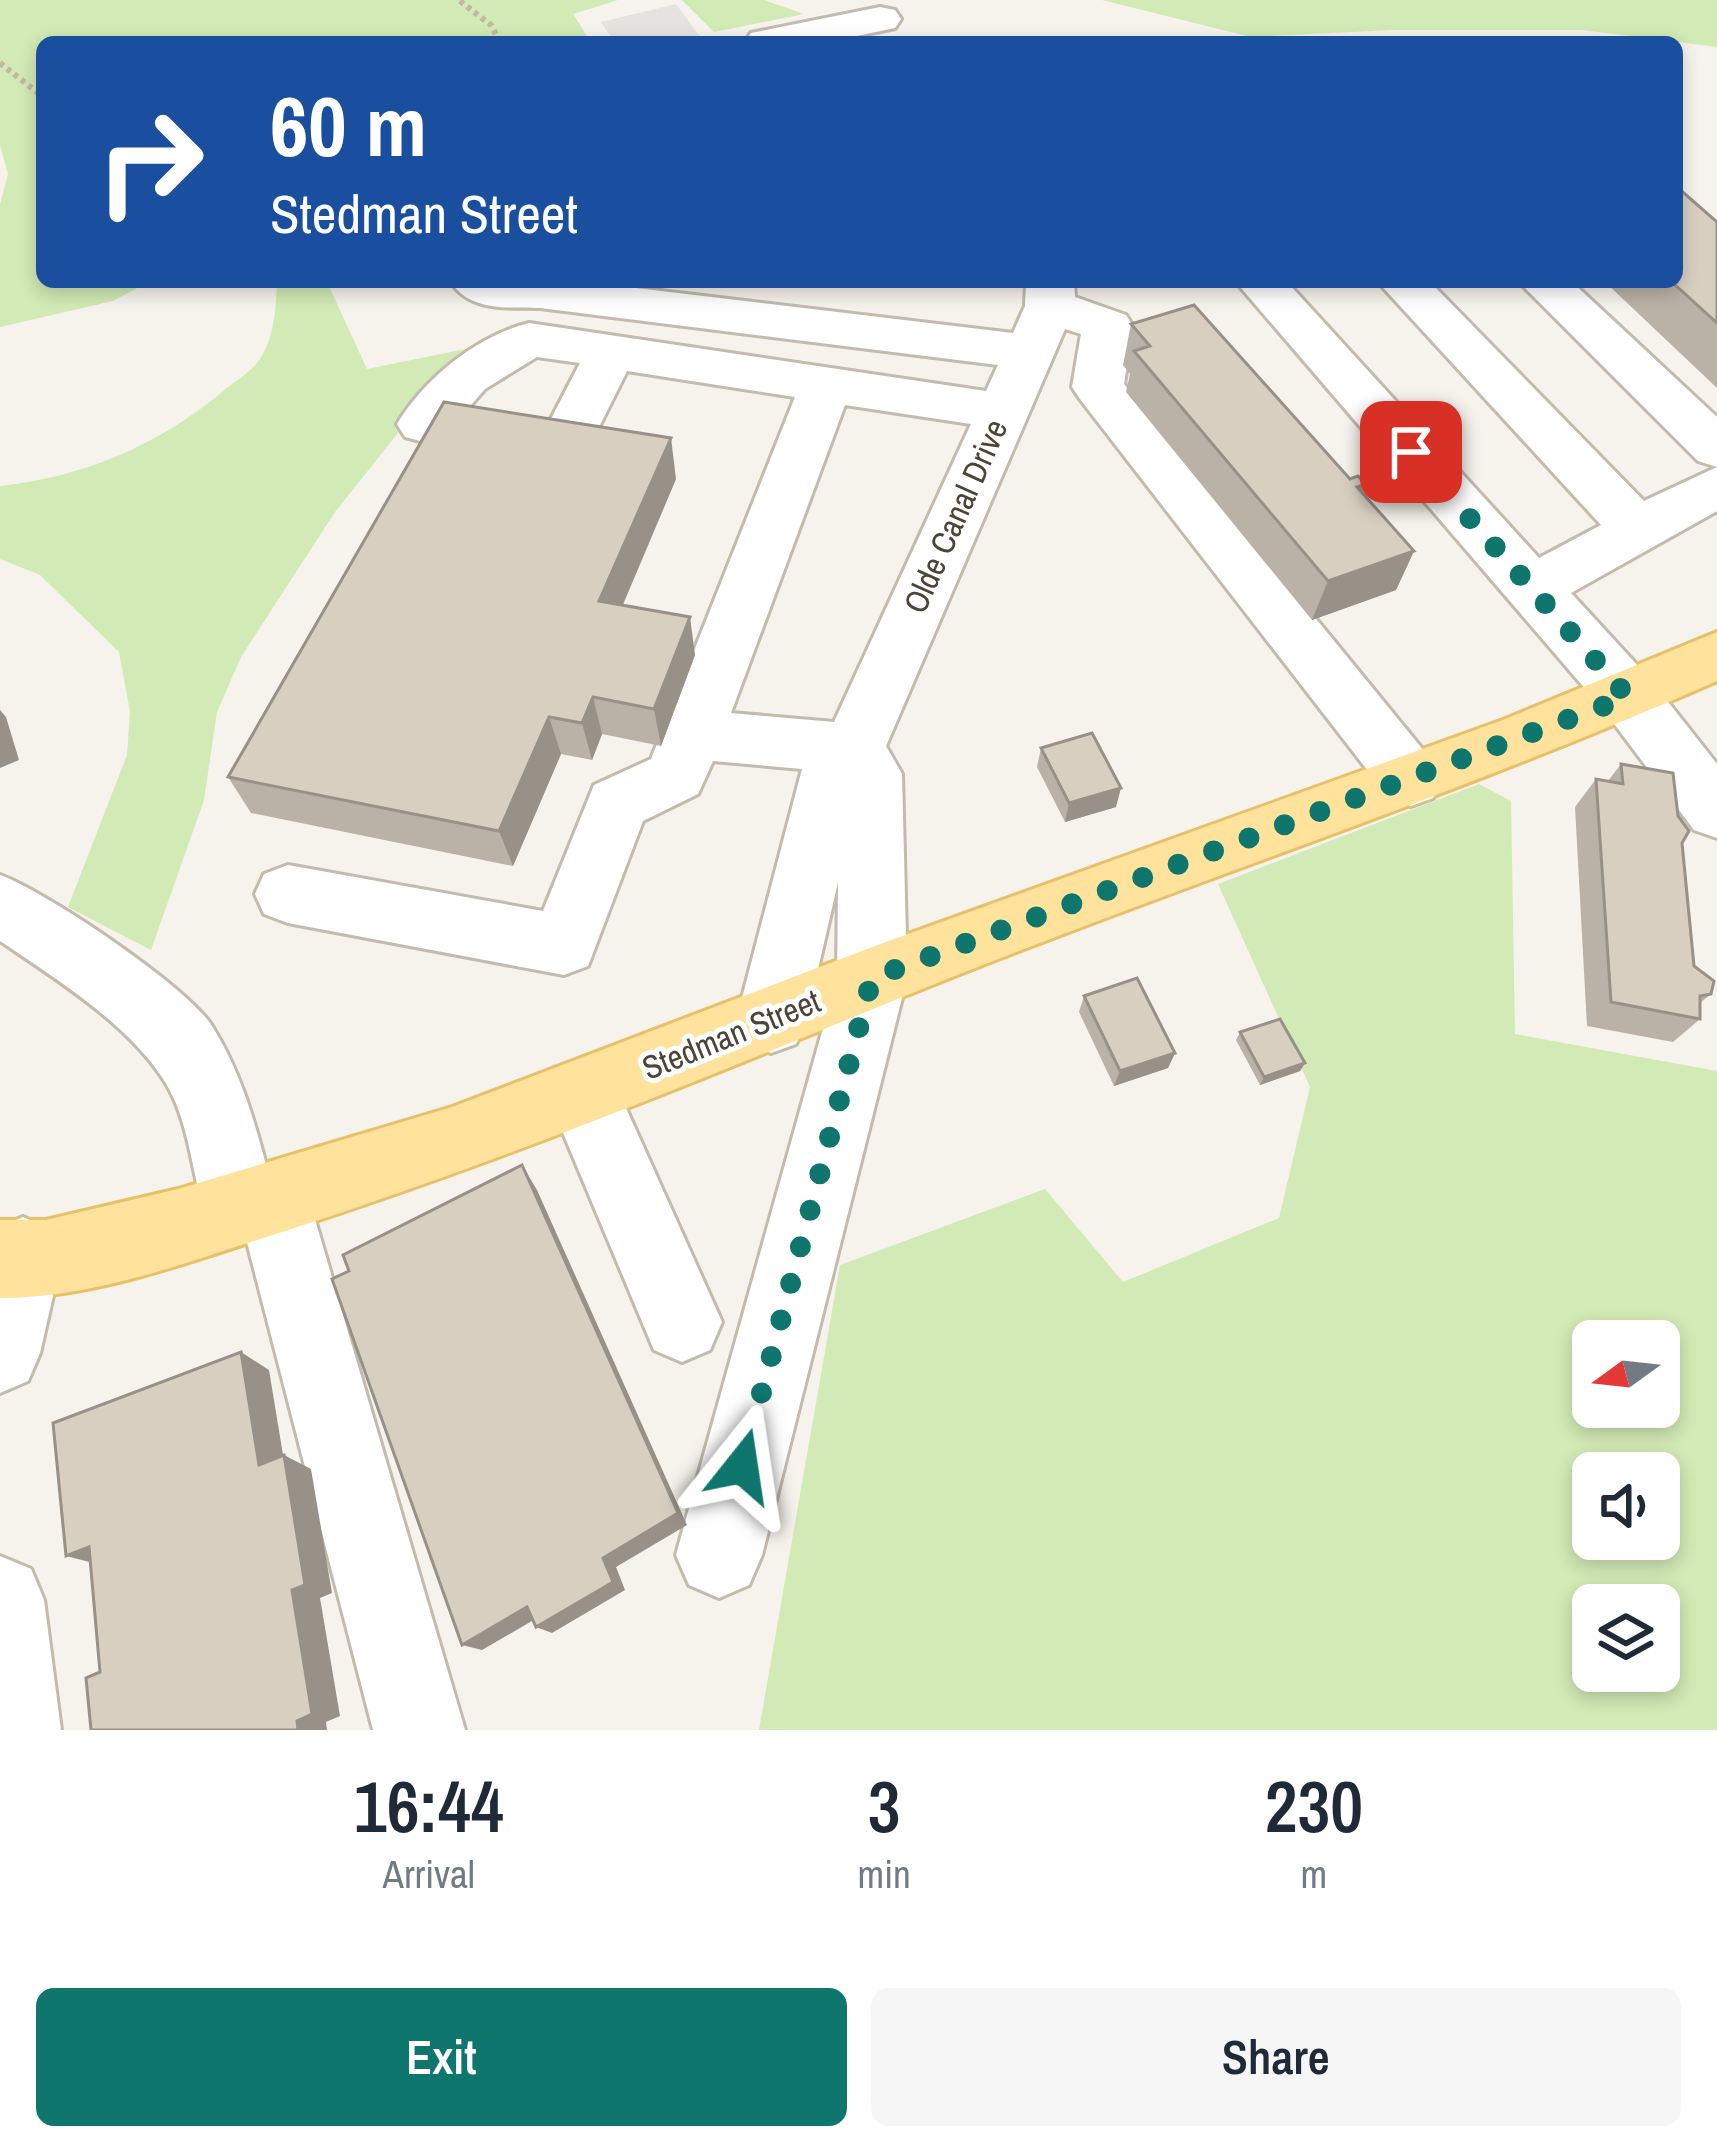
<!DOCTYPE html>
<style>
:root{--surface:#fff;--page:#f6f6f7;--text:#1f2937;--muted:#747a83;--accent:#0f766e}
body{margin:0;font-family:"Archivo Narrow",sans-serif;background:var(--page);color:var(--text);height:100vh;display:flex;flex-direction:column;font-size:45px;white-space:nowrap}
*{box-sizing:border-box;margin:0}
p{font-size:39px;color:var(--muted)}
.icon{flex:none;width:66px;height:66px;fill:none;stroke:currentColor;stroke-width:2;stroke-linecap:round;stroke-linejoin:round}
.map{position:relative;height:1730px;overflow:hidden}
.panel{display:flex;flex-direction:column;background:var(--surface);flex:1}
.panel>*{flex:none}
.top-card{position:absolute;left:36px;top:36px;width:1647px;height:252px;border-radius:18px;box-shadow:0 6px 18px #0003;background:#1a4fa0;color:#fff;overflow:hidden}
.needle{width:78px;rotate:255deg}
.fabs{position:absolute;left:1572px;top:1320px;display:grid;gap:24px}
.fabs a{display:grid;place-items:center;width:108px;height:108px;border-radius:18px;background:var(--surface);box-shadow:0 6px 18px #0003;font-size:60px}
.pin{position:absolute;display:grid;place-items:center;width:102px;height:102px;color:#fff;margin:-51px;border-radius:24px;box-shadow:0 6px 18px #0006}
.me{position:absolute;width:132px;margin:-66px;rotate:15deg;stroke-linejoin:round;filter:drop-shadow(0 0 9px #0008)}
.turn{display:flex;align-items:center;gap:42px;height:252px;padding:0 36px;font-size:54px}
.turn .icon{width:156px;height:156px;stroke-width:2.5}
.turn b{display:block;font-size:84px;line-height:102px}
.eta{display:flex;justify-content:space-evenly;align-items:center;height:204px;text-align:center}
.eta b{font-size:72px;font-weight:600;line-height:84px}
.action{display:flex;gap:24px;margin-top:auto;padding:24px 36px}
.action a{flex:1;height:138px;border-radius:18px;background:var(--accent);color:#fff;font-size:48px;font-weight:600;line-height:138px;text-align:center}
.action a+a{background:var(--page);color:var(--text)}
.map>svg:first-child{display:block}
.green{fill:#d2eab5;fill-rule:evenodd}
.parking{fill:#e5e3e0}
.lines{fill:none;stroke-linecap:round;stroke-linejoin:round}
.minor-casing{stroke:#c2bbae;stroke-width:6}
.major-casing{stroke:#e6c16a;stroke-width:6}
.path{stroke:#c4b79f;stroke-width:6;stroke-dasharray:4.5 4.5;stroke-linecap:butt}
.minor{fill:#fff;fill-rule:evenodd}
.major{fill:#ffe39c;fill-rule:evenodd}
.wall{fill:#bab2a6}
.shaded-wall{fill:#979187}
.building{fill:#d8cfc1;stroke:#979187;stroke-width:3}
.route{stroke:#0f766e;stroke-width:21;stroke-dasharray:0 37.8}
.labels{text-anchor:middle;stroke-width:10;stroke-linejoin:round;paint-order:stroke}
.street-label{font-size:33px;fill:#4b4439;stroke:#fff}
</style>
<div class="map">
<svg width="1717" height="1730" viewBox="0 0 1717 1730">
<rect width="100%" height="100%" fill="#f6f3ec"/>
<g class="green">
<path d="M0,0H618L573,14L591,42H42V282H148L113,301L0,327V204L8,174L0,145Z"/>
<path d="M682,0H764L804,14L714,32Z"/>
<path d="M1102,0H1717V47L1582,30H1393L1251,37Z"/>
<path d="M277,282H327L367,369L465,349L335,512L241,657L217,712L204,800L151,950L68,907L127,755L130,712L119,652L40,575L0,559V486C84,477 156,446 221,393C232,383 248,374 257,363C274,342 276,308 277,282Z"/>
<path d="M1479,784L1511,801L1515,1034L1717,1071V1730H759L840,1265L1045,1189L1123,1282L1279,1218L1310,1087L1218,884ZM1593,1341H1659V1407H1593ZM1593,1473H1659V1539H1593ZM1593,1605H1659V1671H1593Z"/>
</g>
<path class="parking" d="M676,4L704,42H614L601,22Z"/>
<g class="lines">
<g class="minor-casing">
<g id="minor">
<path d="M880,7L895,10L901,19L895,28L828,42H745L751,33Z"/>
<path d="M451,282H586L1013,333L1025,306L1026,282H1074L1075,297L1126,315L1133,326L1124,384L1433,762L1443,780L1433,798L1411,806L1389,798L1080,399L1072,387L1081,334L1065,329L886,746L902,774L907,978L762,1555L749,1585L719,1598L689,1585L676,1555L837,978L838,882L806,1021L796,1044L771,1053L746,1044L736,1021L802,769L713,761L698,794L643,821L588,966L564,975L288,923L264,914L255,894L264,874L288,865L543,911L594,785L651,759L795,397L627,371L586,453L567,458L548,453L540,440L580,363L537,357L485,389L443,437L424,442L405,437L397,424C425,378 477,336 529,323L986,391L998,365L540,308C508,307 470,312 451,282ZM845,405L971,424L834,722L731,713Z"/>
<path d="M1236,282H1287L1539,558L1601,525L1378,282H1430L1644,501L1717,467V511L1571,593L1650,679L1717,764V838L1694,830L1606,713Z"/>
<path d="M1519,282H1572L1717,417V467L1698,461Z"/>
<path d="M0,875C45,891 188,987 212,1026C239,1069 253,1116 266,1165L274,1161L301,1172L465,1730H373L247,1242L239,1245L212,1234C194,1191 193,1143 175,1101C147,1035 59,981 0,941Z"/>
<path d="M582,1058L608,1068L722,1322L710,1350L682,1362L654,1350L546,1092L556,1068Z"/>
<path d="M23,1217L50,1229L62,1256L40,1353L28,1381L0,1393V1227Z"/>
<path d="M0,1556L31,1569L44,1600L61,1730H0Z"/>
</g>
</g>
<g class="major-casing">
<path id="major" d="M1717,632V681C1447,800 1167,889 895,1000C693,1083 493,1164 285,1231C193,1260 97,1298 0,1298V1220H46L178,1189L452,1107L872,947L1503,720Z"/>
</g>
<g class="path">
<path d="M460,1L491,25L500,42"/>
<path d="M0,63L42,96"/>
</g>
<use href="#minor" class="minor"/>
<use href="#major" class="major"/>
</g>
<g class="wall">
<path d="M1717,222V388L1605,282H1677Z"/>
<path d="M1131,324L1350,479L1366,485L1362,493L1414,551L1396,590L1312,620L1126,392L1130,374L1123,365Z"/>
<path d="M676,479L623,605L695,655L661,746L602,734L592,760L561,754L513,866L251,813L228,777Z"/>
<path d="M1041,748L1116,807L1065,822L1037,767Z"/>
<path d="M1621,764L1682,843L1694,966L1711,994L1700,1003V1019L1673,1042L1587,1026L1575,807L1596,779L1608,781Z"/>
<path d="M1084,996L1175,1053L1168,1068L1114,1086L1079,1012Z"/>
<path d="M1240,1032L1305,1063L1300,1071L1260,1085L1236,1040Z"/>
</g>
<g class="shaded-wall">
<path d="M671,438L676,479L608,639L599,601Z"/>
<path d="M1414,551L1396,590L1312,620L1328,581Z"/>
<path d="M690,617L695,655L661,746L654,709Z"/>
<path d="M593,697L602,734L592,760L582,723Z"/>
<path d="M0,710L6,717L19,760L0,768Z"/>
<path d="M549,717L561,754L513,866L499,831Z"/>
<path d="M1121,788L1116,807L1065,822L1069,803Z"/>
<path d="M1175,1053L1168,1068L1114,1086L1120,1071Z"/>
<path d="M1305,1063L1300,1071L1260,1085L1264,1077Z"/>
<path d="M522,1165L537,1190L687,1525L616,1567L625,1590L552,1633L536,1627L603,1558Z"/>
<path d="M241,1352L269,1370L287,1479L259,1465Z"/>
<path d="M284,1455L311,1469L332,1593L320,1598L340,1716L326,1722L327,1730H298Z"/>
<path d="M89,1547L105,1566L66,1556Z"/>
<path d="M527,1607L544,1614L482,1650L462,1645Z"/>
</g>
<g class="building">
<path d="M1677,187L1717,222V323L1672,282H1677Z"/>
<path d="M1194,305L1350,479L1358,476L1366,485L1357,487L1414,551L1328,581L1134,351L1150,346L1131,324Z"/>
<path d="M444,402L671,438L599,601L690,617L654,709L593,697L582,723L549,717L499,831L228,777Z"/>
<path d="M1092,733L1121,788L1069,803L1041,748Z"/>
<path d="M1621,764L1673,773L1678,816L1689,831L1682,843L1694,966L1714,981L1711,994L1700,996V1019L1611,1002L1596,779L1623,784Z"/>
<path d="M1137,978L1175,1053L1120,1071L1084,996Z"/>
<path d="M1280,1019L1305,1063L1264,1077L1240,1032Z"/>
<path d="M522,1165L678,1513L603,1558L613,1582L536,1627L527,1607L462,1645L332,1279L349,1271L343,1255Z"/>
<path d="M241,1352L259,1465L284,1455L305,1585L292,1590L312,1714L297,1721L298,1730H91L86,1678L100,1672L89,1547L66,1556L53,1423Z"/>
</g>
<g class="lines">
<path class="route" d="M742,1466L872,978L1628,697L1411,452"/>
</g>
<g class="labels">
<g class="street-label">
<text transform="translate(955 516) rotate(-66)" y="12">Olde Canal Drive</text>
<text transform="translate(731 1034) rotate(-22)" y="12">Stedman Street</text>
</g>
</g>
</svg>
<div class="fabs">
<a><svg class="needle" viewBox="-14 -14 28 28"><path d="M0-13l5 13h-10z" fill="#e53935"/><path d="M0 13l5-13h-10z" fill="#747a83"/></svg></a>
<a><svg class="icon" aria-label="sound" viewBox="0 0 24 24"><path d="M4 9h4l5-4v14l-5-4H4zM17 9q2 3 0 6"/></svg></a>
<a><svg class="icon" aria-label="layers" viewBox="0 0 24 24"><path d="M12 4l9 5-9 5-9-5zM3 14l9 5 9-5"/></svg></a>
</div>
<div class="pin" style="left:1411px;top:452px;background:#d93025"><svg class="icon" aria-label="arrive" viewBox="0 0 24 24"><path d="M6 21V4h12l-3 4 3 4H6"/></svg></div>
<svg class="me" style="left:742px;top:1466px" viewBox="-20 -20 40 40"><path d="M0-17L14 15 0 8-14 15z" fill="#0f766e" stroke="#fff" stroke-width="4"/></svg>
<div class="top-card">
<div class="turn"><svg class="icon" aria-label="right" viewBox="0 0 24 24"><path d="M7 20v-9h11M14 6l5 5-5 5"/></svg><div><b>60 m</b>Stedman Street</div></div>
</div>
</div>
<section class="panel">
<div class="eta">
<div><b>16:44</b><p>Arrival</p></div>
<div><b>3</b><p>min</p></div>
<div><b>230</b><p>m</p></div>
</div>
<div class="action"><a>Exit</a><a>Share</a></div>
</section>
